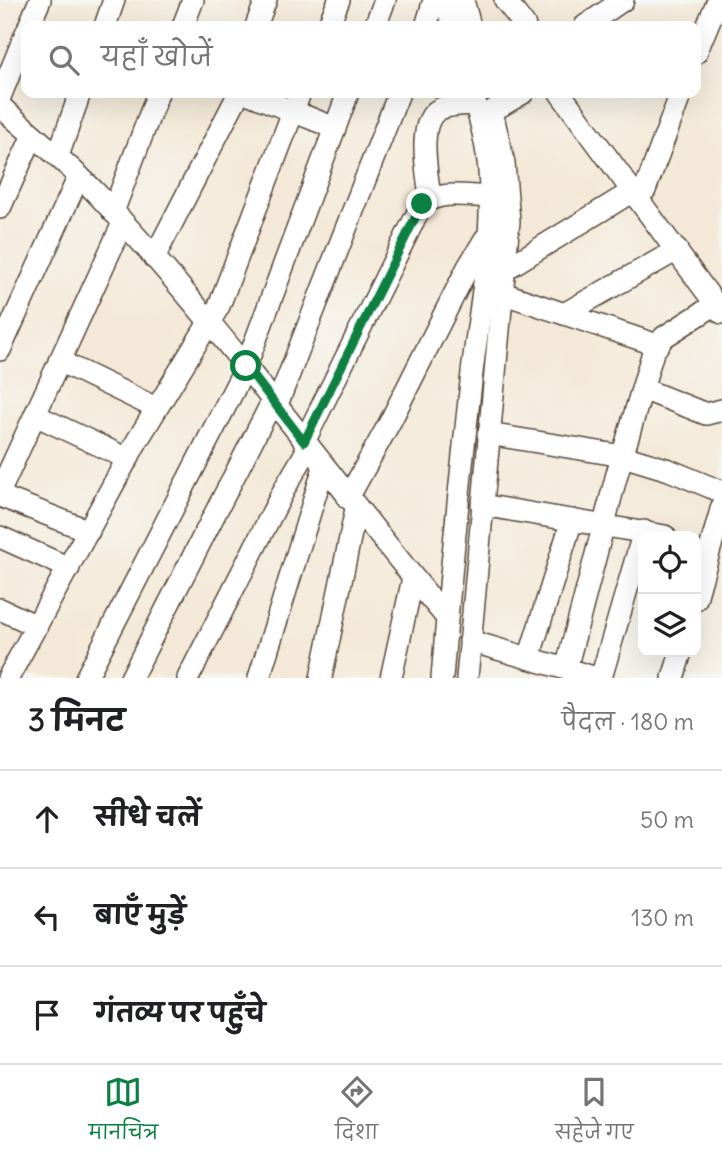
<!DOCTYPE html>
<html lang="hi">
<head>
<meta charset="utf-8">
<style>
  :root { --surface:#fff; --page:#f2f2f2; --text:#202124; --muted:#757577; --line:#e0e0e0; --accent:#0b8043 }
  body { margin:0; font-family:Delius,"Playpen Sans Deva",sans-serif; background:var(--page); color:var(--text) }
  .controls { position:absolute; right:21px; bottom:21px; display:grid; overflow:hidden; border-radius:14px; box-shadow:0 7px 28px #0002 }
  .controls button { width:63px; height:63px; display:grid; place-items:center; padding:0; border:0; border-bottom:2px solid var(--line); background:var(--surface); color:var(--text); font:35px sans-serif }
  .stop { position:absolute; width:21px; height:21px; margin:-16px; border:5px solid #0b8043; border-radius:50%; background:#fff }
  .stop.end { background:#0b8043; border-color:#fff; box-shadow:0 2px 7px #0008 }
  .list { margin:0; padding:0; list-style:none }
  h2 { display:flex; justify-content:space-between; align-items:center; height:91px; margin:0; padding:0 28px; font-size:30px }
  h2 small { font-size:23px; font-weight:400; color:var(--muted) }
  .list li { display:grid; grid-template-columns:46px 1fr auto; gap:21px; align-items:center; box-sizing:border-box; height:98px; padding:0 28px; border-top:2px solid var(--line) }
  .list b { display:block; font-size:26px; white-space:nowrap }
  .list em { font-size:23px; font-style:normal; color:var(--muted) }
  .icon { flex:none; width:38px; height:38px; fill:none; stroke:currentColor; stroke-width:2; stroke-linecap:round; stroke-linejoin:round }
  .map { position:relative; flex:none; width:722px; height:678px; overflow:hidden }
  .search { position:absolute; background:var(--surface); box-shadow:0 7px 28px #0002; left:21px; right:21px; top:21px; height:77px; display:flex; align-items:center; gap:18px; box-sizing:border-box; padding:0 24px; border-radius:14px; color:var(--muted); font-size:26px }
  .sheet { height:385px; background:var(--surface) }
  nav { display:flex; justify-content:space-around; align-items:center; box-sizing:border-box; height:98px; border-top:2px solid var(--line); background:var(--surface); font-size:19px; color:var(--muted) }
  nav a { display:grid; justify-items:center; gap:4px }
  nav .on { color:var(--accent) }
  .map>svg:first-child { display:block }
</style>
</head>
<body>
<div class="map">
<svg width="722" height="678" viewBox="0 0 722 678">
  <rect width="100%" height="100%" fill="#f6f6f2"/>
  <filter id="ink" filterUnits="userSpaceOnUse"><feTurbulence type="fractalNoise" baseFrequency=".0143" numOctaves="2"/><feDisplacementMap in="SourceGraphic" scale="14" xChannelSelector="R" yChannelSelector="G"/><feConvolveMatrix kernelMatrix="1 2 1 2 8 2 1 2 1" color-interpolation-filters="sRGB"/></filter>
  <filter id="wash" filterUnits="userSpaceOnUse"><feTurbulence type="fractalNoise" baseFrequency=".00686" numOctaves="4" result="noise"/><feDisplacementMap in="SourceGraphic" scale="28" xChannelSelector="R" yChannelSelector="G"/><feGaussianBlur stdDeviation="1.57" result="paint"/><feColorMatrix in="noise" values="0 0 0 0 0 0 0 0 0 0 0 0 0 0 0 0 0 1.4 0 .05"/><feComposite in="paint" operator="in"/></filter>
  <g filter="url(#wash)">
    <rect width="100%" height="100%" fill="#f4e9d8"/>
  </g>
  <g filter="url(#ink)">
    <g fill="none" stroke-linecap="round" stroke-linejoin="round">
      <defs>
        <g id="minor">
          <path d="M446,0L453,26"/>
          <path d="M463,0L470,26"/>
          <path d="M505,0L525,26"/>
          <path d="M29,26L40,0"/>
          <path d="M105,26L114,0"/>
          <path d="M183,26L193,0"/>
          <path d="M256,26L266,0"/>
          <path d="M328,26L339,0"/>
          <path d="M375,26L385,0"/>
          <path d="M426,26L434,0"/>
          <path d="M585,26L623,0"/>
          <path d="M696,53L718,0"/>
          <path d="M247,93L335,128"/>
          <path d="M560,93L722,313"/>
          <path d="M0,97L26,33"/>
          <path d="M0,106C33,136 68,163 98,195C224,328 329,478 447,618"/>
          <path d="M492,111L523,93"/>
          <path d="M58,156L80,93"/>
          <path d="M645,190L681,93"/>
          <path d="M430,198C428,176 416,123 438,110C448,104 464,105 476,104"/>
          <path d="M0,208L33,135"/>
          <path d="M113,212L158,93"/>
          <path d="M154,258L239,93"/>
          <path d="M504,270L633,191"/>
          <path d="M502,293L657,345"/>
          <path d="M564,314L677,250"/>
          <path d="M0,350L79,176"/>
          <path d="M59,361L156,408"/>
          <path d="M643,389L706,414L722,410"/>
          <path d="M277,405L399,93"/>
          <path d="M35,415L128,459"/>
          <path d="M488,434L623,456L669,470L722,492"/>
          <path d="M304,442L422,204C442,190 466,196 489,197"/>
          <path d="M0,491L123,223"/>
          <path d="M0,496L89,531"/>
          <path d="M348,498L390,422L468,267L485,239"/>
          <path d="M482,505L665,536"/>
          <path d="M0,537L69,568"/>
          <path d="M696,599L722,506"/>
          <path d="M0,609L37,626"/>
          <path d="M470,641L597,678"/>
          <path d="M529,658L572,520"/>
          <path d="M566,669L617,474L653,352L664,337L716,304"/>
          <path d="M8,678L137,441L219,306L300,93"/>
          <path d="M86,678L246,366L348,93"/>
          <path d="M131,678L273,400"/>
          <path d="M188,678L286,486L309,447"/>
          <path d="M259,678L324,467"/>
          <path d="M321,678L356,509"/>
          <path d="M391,678L413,578"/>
          <path d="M442,678C450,579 460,480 471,382C478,314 495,239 489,171C487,144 480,118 472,93"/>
          <path d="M467,678L509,221L504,163L492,112"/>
          <path d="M601,678L644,531"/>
          <path d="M673,678L681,652"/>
        </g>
      </defs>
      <use href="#minor" stroke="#57473a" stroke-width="24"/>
      <use href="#minor" stroke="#fff" stroke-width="21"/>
    </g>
  </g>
  <g fill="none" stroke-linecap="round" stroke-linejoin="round" filter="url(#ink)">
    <path stroke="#0b8043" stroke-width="9" d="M246,366L304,442L422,204"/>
  </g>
</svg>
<div class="controls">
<button><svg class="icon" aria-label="locate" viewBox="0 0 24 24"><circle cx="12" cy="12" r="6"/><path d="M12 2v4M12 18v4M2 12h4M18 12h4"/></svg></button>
<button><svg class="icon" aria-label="layers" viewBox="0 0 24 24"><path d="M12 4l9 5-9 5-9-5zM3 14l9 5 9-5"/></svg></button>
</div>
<div class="stop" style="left:246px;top:366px"></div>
<div class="stop end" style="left:422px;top:204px"></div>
<div class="search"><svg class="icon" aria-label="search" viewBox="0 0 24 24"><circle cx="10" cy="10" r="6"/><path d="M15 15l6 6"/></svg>यहाँ खोजें</div>
</div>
<section class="sheet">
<h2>3 मिनट<small>पैदल · 180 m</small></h2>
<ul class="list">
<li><svg class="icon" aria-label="ahead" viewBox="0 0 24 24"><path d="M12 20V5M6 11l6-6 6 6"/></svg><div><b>सीधे चलें</b></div><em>50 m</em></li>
<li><svg class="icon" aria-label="left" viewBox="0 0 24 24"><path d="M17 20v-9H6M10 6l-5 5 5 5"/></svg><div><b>बाएँ मुड़ें</b></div><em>130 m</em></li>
<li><svg class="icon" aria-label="arrive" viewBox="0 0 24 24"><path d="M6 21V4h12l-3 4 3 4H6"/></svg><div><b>गंतव्य पर पहुँचे</b></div></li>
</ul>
</section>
<nav>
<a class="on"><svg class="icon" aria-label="map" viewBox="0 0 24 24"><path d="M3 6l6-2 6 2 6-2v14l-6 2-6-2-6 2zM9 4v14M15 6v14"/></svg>मानचित्र</a>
<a><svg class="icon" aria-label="directions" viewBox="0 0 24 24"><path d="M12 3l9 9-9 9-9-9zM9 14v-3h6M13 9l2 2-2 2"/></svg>दिशा</a>
<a><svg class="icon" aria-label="saved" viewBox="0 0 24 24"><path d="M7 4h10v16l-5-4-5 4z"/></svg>सहेजे गए</a>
</nav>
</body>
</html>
